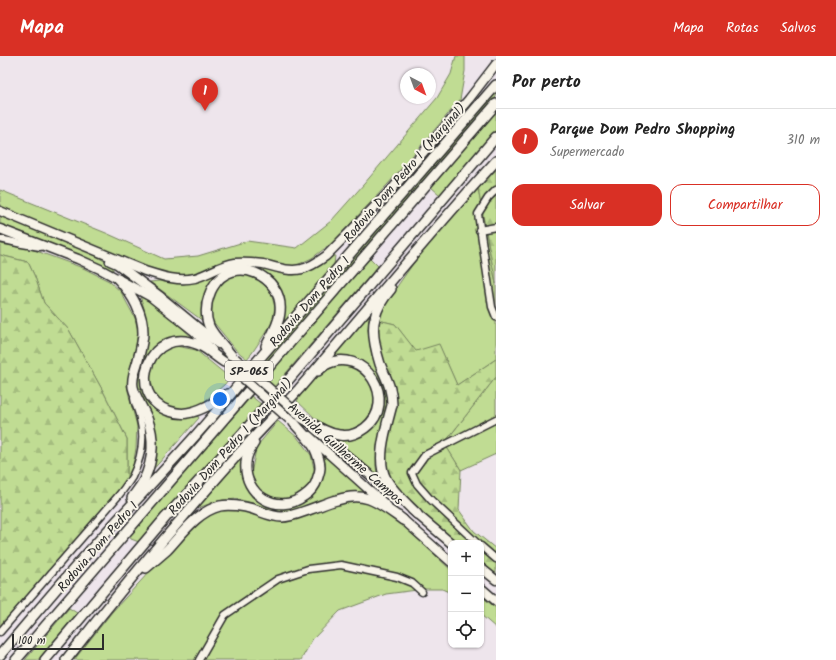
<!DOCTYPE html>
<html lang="pt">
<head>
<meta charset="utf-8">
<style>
  :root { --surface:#fff; --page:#f2f2f2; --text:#222; --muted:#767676; --line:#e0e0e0; --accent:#d93025 }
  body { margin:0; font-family:Kalam,sans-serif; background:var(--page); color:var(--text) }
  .controls { position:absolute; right:12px; bottom:12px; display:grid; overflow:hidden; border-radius:8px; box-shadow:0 1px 3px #0004 }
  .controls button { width:36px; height:36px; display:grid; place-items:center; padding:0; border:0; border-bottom:1px solid var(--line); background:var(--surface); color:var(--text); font:20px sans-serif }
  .compass { position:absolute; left:400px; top:12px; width:36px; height:36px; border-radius:50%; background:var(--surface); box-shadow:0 1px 3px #0004; rotate:139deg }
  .scale { position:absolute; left:12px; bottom:10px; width:92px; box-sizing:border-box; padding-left:4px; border:2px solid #2b2b2b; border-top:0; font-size:11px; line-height:14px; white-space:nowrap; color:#2b2b2b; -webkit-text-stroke:3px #f7f3e8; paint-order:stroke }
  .you { position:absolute; left:220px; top:343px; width:14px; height:14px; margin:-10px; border:3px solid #fff; border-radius:50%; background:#1a73e8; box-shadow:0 0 0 6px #1a73e833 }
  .badge { display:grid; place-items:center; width:26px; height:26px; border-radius:50%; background:var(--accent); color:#fff; font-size:13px; font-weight:700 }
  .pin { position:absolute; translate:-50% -33px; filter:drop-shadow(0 1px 2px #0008) }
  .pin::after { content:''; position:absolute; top:21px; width:14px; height:12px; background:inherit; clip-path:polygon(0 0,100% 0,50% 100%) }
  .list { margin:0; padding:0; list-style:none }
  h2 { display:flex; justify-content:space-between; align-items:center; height:52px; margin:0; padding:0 16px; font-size:17px }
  h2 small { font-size:13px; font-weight:400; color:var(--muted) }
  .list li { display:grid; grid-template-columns:26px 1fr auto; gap:12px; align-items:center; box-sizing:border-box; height:64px; padding:0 16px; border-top:1px solid var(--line) }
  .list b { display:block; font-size:15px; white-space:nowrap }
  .list p { margin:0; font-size:13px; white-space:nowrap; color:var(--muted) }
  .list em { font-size:13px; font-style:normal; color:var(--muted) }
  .actions { display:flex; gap:8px; padding:12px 16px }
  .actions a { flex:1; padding:9px 0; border:1px solid var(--accent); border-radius:12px; text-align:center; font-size:14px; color:var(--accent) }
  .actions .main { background:var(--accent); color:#fff }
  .icon { flex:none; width:22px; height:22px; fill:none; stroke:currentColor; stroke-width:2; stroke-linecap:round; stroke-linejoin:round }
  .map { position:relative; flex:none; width:496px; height:604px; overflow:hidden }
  header { display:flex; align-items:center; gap:24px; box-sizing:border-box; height:56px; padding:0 20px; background:var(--accent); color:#fff }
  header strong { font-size:19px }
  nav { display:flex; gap:22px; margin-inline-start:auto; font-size:14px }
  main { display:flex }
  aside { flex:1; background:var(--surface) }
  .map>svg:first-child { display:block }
</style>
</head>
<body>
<header>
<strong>Mapa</strong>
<nav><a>Mapa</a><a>Rotas</a><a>Salvos</a></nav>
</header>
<main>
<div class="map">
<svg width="496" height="604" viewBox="0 0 496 604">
  <defs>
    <pattern id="forest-firs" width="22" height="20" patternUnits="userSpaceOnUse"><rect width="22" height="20" fill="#c0dc93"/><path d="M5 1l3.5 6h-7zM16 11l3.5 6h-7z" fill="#a5bd7f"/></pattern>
  </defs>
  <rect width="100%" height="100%" fill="#eee5ec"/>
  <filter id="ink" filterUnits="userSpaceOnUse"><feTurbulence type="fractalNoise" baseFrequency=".025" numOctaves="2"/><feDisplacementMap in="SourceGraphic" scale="8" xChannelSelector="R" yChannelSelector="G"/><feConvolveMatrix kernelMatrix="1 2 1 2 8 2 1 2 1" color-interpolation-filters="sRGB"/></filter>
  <g filter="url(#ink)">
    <g fill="#c0dc93" stroke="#76845f">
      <path d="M456,0H465V15L460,44L388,128L332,187L312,202L295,210L277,209L213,212L181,220L141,212L0,151V134L106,177L164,203L198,200L247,185L297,192L331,165L364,128L437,42L451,18Z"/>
      <path d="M496,36V41L258,316L255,314Z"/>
      <path d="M496,56V74L440,139L431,131Z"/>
      <path d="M478,133L496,228V303L457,329L439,289L416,296L395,268L374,263L425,191Z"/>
      <path d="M0,159L89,196L113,210V214H110L0,170Z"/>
      <path d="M0,188L31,193L83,212L109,225L121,236L135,262L138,275L136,292L132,305L127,330L130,344L137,370L136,392L133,410L127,422V383L103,335L69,274L44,247L35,221L28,206L0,199Z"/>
      <path d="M335,199L334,210L284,266L285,251L282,238L272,223L260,214L249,211H238L220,217L208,231L201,247L203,265L150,226L159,225L183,228L197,225L236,209L261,211L281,218L294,219L306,216L318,210Z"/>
      <path d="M370,202L378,210L274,331L265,323Z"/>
      <path d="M238,216L257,223L270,234L275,251L272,267L252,297L247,303L236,294L211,263L210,244L222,226Z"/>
      <path d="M140,240C160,250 177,268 194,283C176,278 158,281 148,299C144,307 143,317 142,326L169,360L184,362L197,359L199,362L150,417L155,394L136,331L146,270L144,252Z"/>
      <path d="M369,257L368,274L372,299L386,333L388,349L377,390L376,410L377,418L372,416L332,384H343L375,366L379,327L372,314L361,304L346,301H332Z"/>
      <path d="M176,290L196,294L230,322L224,329L198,351L181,354L165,349L153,338L150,322L153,307L164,295Z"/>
      <path d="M339,308L359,313L372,327L375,343L371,357L362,368L347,375L330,372L315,362L297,345L304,334L316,320Z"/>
      <path d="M496,321V398L461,414L446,390V385Z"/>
      <path d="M251,340L261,348L139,486L131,483L129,479Z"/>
      <path d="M278,365L297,381L311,399L315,417L306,434L291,443L274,442L259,433L251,418L255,398L257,390Z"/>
      <path d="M323,398L364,435L362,436L344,437L326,443L307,451L286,456L267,454L253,447L236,443L217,445L198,452L242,401L241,412L246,425L252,436L289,451L303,446L313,438L324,410Z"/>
      <path d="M342,442L379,447L451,514V537L442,533H425L386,538L340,555L312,584L301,604H74L112,556L203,458L227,450L277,460Z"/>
      <path d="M481,540L496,552V572L481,559Z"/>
      <path d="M69,552L77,557L38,604H25Z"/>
    </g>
    <g fill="url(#forest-firs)" stroke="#76845f">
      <path d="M496,114V228L478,133Z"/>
      <path d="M0,199L28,206L35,221L44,247L69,274L103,335L127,383V422L117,436L0,571Z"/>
      <path d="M374,263L395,268L416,295L439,288L457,329L496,303V321L446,385V390L461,414L459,454L474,475L496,493V518L481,508V487H452L385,422L381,397L394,329L379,303Z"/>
    </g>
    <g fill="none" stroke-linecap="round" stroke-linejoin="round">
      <defs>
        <g id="minor">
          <path d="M496,134L488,142L478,158L492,251L496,261"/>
          <path d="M479,174L496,171"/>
          <path d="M0,183L22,188L40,191"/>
          <path d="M477,487L431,444L417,428L412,417L425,399L496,363"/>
          <path d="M481,490L496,503"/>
          <path d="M0,576L119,439C124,433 128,427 132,421C141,403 145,382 140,363C139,356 135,349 134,342"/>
          <path d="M199,604L225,559L278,523L308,513L341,509L397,521L412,527L422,536"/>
        </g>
        <g id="major">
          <path d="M0,155L145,215C161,220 178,226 195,222C209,218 221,209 235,207C244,206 254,207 263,208C276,211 288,216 302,213C310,211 319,205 326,200L392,133L469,43L496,8"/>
          <path d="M0,173L78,203L100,213L151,241L194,275L212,294"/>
          <path d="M110,205L117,208L161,241L218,288"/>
          <path d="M314,372L395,440"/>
          <path d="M309,380L387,450"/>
          <path d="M412,454L451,487"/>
          <path d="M399,460L451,506"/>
          <path d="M481,512L496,524"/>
          <path d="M481,532L496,545"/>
        </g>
        <g id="highway">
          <path d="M118,223C132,238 143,255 143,277C143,285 140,296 138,304C136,313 131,321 133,331C135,341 143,352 147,362C155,382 153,404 144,424C141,430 136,436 132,442"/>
          <path d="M391,233C384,241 377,251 375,262C371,275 376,295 380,308C386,323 392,331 392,349C387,369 375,403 386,423C393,436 406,447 417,458"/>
          <path d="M231,299C225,291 212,278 209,270C205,261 206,248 209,240C210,237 211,234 213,231C232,197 284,219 280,256C279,268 272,279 266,290"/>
          <path d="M224,306C216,301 208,293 199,289C149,267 124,339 169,355C175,357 182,358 187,357C202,355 216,345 228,338"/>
          <path d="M301,361C313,368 325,377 339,379C349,381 357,378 365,372C400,346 364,288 325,309C323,311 320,313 318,315"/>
          <path d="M254,387C250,393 246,399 246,407C243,439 278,460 304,440C310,436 315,431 317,424C318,420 320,416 320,412C320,405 317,397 314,391C309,383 301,375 294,367"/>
          <path d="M146,512C153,506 160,500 167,494C181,479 198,455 220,450C228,448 244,450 253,453C262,456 272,461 282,461C291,461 302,456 311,453C320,450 328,446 337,444C366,434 380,448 403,464"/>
          <path d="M0,599C37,556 73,512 112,470C160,418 210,367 253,310L496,29"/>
          <path d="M16,604L496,48"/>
          <path d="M45,604L166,461L243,377L496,81"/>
          <path d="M66,604C119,536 174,470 231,406C254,381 277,357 299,333C365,257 428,179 496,105"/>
        </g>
      </defs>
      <use href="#minor" stroke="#2b2b2b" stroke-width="9"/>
      <use href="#major" stroke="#2b2b2b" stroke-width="11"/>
      <use href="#highway" stroke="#2b2b2b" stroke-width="12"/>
      <use href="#minor" stroke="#f7f3e8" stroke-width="6"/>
      <use href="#major" stroke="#f7f3e8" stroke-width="8"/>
      <use href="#highway" stroke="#f7f3e8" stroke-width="9"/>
      <defs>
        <g id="major-bridge">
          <path d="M235,302L297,357"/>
          <path d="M228,309L290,364"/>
        </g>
      </defs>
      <use href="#major-bridge" stroke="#2b2b2b" stroke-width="11" stroke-linecap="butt"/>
      <use href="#major-bridge" stroke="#f7f3e8" stroke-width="8"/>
    </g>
  </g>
  <g text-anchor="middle" stroke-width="4" stroke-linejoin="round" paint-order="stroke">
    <rect fill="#f7f3e8" stroke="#686764" stroke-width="1" x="225" y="305" width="48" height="20" rx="3"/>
    <g font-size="12" font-weight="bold" fill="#2b2b2b">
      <text x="249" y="319">SP-065</text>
    </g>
    <g font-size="13" fill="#2b2b2b" stroke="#f7f3e8">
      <text transform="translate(404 116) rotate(-49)" y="5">Rodovia Dom Pedro I (Marginal)</text>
      <text transform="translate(309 245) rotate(-49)" y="5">Rodovia Dom Pedro I</text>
      <text transform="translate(230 390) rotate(-48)" y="5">Rodovia Dom Pedro I (Marginal)</text>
      <text transform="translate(346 397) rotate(41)" y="5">Avenida Guilherme Campos</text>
      <text transform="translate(97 490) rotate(-49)" y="5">Rodovia Dom Pedro I</text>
    </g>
  </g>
</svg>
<div class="controls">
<button>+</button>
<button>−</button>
<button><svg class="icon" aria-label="locate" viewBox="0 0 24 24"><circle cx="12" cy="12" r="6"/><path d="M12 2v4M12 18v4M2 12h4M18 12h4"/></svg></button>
</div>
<svg class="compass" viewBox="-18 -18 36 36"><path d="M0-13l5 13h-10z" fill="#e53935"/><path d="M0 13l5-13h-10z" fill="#767676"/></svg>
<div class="scale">100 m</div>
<div class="you"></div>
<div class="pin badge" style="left:205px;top:55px">1</div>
</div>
<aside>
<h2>Por perto<small></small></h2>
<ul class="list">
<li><span class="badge">1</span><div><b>Parque Dom Pedro Shopping</b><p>Supermercado</p></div><em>310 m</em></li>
</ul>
<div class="actions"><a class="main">Salvar</a><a>Compartilhar</a></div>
</aside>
</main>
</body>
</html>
